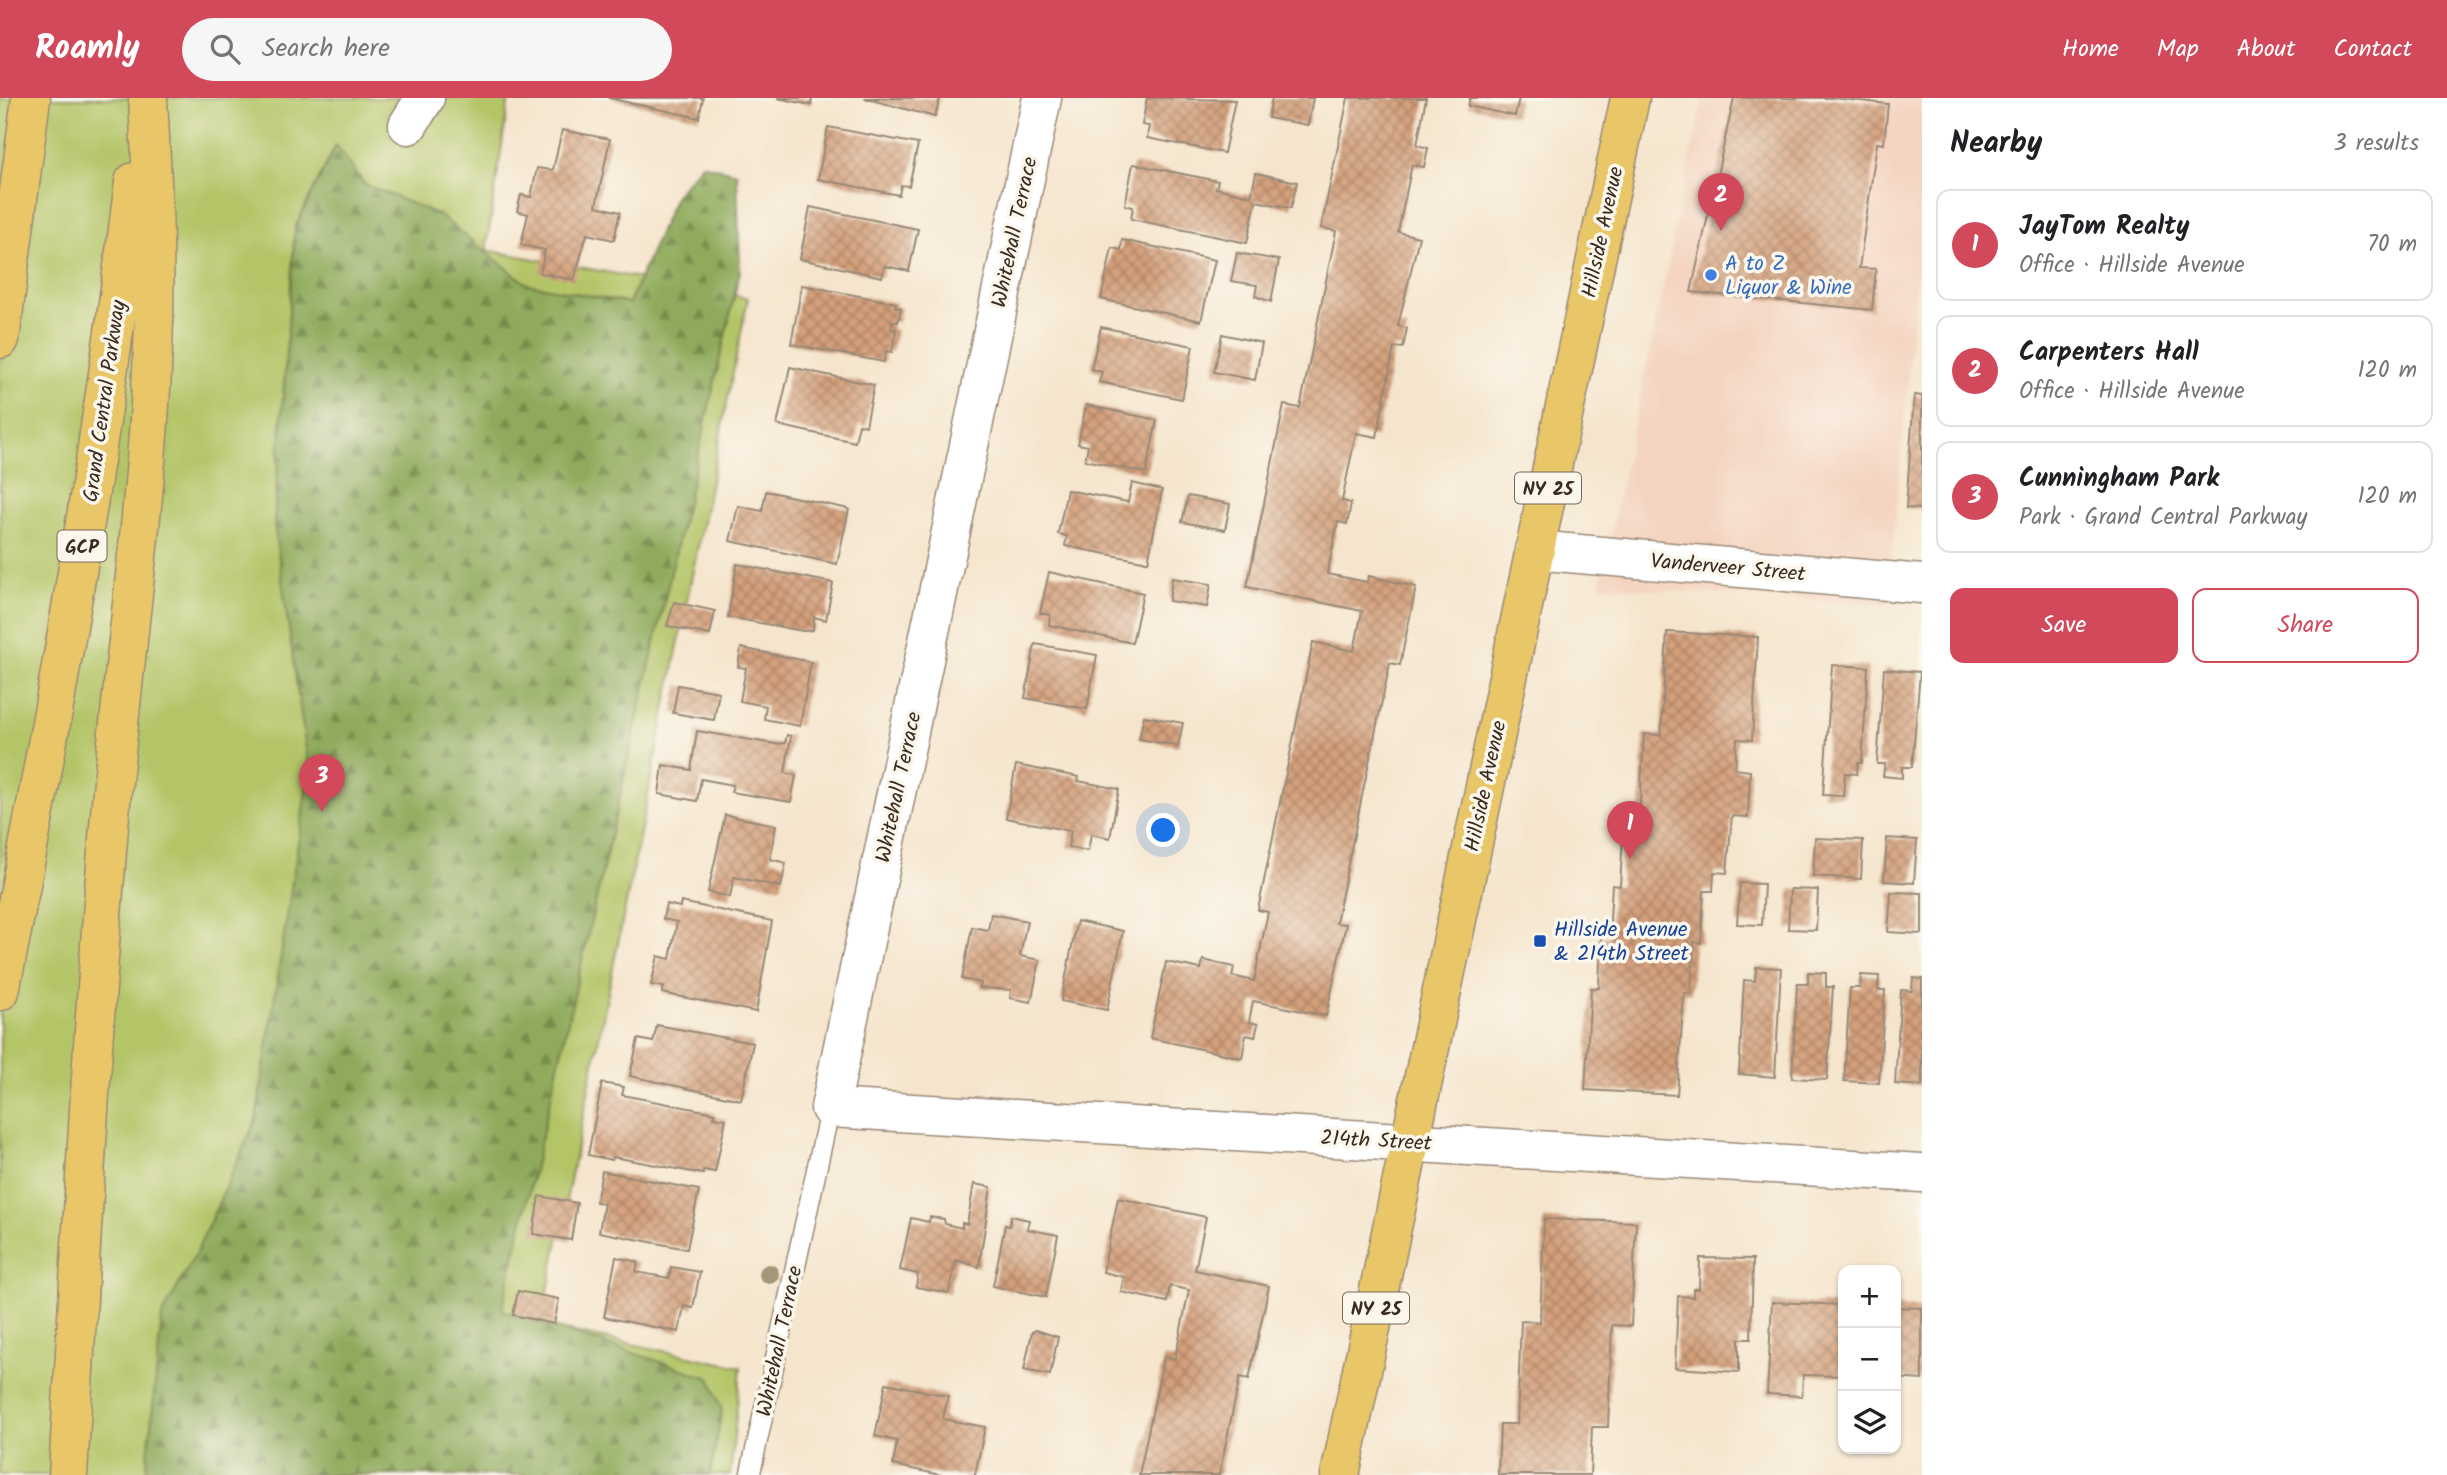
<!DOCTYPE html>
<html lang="en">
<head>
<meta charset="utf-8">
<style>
  :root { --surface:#fff; --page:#f6f6f6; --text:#202124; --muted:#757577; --line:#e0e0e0; --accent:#d1495b }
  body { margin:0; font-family:Kalam,sans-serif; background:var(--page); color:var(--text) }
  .controls { position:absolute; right:21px; bottom:21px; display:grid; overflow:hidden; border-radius:14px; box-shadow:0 2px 5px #0004 }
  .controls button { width:63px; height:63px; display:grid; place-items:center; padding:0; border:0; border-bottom:2px solid var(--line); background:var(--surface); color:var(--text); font:35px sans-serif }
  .you { position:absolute; left:1164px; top:733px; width:24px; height:24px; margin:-18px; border:5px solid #fff; border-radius:50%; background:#1a73e8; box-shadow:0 0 0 10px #1a73e833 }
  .badge { display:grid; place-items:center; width:46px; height:46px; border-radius:50%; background:var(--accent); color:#fff; font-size:23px; font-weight:700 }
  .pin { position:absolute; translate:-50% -58px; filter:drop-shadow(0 2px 4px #0008) }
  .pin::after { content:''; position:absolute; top:37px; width:24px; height:21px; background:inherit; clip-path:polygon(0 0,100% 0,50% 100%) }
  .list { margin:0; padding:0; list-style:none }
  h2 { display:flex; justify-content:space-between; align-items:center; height:91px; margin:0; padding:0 28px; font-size:30px }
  h2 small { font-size:23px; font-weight:400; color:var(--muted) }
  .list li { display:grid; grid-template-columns:46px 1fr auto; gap:21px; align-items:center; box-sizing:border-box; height:112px; margin:0 14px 14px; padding:0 14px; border:2px solid var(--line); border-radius:14px }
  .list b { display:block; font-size:26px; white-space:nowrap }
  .list p { margin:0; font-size:23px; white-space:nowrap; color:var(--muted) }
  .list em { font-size:23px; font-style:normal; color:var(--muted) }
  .actions { display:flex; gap:14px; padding:21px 28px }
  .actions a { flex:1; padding:16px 0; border:2px solid var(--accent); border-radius:14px; text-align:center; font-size:24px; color:var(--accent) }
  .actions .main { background:var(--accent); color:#fff }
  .icon { flex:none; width:38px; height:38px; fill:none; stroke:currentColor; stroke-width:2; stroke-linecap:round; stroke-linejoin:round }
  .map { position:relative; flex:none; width:1922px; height:1377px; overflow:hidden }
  header { display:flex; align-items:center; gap:42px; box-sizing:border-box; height:98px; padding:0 35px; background:var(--accent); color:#fff }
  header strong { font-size:33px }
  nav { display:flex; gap:38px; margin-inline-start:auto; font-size:24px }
  .search { width:490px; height:63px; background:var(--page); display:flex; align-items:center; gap:18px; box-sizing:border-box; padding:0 24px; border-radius:38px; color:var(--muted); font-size:26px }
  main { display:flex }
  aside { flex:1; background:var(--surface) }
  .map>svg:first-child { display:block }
</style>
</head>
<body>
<header>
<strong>Roamly</strong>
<div class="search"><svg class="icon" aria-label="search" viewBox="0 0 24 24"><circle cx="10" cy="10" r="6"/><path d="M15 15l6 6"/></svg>Search here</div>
<nav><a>Home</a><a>Map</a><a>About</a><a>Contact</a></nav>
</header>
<main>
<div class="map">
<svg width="1922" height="1377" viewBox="0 0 1922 1377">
  <defs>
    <pattern id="forest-firs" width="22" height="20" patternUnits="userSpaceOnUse" patternTransform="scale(1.75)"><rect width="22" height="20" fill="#8faa5c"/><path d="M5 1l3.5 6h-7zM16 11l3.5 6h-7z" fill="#768b4b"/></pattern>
    <pattern id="building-cross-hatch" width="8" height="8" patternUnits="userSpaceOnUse" patternTransform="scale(1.75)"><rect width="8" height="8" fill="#d4a07c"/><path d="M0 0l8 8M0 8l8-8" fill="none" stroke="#ad8365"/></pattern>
  </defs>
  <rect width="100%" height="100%" fill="#fbf7ec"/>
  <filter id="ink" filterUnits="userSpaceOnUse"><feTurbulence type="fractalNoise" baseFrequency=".0143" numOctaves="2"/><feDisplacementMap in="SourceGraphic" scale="14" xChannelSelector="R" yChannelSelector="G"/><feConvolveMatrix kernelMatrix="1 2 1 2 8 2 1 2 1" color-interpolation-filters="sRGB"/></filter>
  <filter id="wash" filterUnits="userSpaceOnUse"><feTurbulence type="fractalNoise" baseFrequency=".00686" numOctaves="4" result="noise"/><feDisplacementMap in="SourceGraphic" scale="28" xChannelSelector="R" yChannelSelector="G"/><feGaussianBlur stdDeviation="1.57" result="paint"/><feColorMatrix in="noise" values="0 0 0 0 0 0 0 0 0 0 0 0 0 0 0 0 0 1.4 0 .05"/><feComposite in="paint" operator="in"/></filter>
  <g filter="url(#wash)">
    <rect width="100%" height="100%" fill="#f5e5cd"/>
    <path fill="#f4d3c0" d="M1703,0H1922V119L1888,507L1600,488Z"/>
    <path fill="#b4c568" stroke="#787843" stroke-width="2" d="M0,0H509L486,152L748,200L541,1227L741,1269L730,1377H0Z"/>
    <path fill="url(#forest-firs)" stroke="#656a3d" stroke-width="2" d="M336,47L364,86L439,117L527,186L629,205L676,96L702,66L737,75L740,173L502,1212L710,1280L722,1312L710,1377H146L162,1218L196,1155L256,1022L309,673L274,426L295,129Z"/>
    <g id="blocks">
      <g fill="url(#building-cross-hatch)">
        <path d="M608,0H703L699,20Z"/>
        <path d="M777,0H812L811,7Z"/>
        <path d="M864,0H940L935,19Z"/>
        <path d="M1147,0L1235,2L1224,55L1147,40L1149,28L1142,27Z"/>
        <path d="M1272,0H1313L1308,27L1268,20Z"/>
        <path d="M1348,0H1426L1417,47L1428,50L1424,69L1412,67L1398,134L1419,139L1398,228L1407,230L1403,250L1394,249L1377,339L1356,335L1342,403L1351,405L1349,417L1347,426L1338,424L1327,476L1367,484L1369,478L1416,489L1400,567L1390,565L1364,688L1336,825L1346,826L1326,918L1253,903L1249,924L1258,926L1255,939L1246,937L1242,960L1150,940L1166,864L1201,871L1203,862L1234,869L1232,878L1254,883L1268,814L1258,812L1313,544L1354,553L1362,513L1247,489L1284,307L1300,310L1326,183L1336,133L1321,130Z"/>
        <path d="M1470,0H1519L1515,18L1468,8Z"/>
        <path d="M1734,0H1832L1888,6L1884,46L1877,45L1859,170L1876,171L1872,212L1691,194Z"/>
        <path d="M828,29L918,46L909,88L901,87L899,97L818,81Z"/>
        <path d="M562,32L610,41L596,108L620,114L614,142L587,136L574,182L540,175L545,152L521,147L528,116L517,113L521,97L531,99L537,70L553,72Z"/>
        <path d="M1133,66L1218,83L1216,90L1251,98L1256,75L1297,84L1291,110L1256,103L1247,145L1131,121L1133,109L1125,107Z"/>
        <path d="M810,109L918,131L909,173L885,168L882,179L800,161Z"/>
        <path d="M1122,142L1215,162L1201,223L1101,201L1112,150L1121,152Z"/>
        <path d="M1237,155L1279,162L1271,204L1255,198L1257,187L1231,183Z"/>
        <path d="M802,187L896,205L895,209L901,210L898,224L892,223L891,231L896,232L892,254L886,253L884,264L791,246Z"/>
        <path d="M1101,229L1193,248L1182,301L1099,284L1102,274L1091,271Z"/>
        <path d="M1222,236L1262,245L1255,282L1214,274Z"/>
        <path d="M790,269L874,287L866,328L859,326L855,344L777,327Z"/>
        <path d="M1914,297L1922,298V411L1906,410Z"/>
        <path d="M1086,307L1157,322L1146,375L1085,362L1088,348L1078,346Z"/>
        <path d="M1132,385L1162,392L1148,464L1065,448L1067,438L1058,436L1067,392L1128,404Z"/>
        <path d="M766,393L849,411L837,466L730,443L738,408L762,413Z"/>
        <path d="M1188,398L1230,406L1225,432L1182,424Z"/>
        <path d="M737,466L833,485L826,522L814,519L813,532L803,533L728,519Z"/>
        <path d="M1049,474L1143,495L1132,545L1049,527L1050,517L1040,515Z"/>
        <path d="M1172,480L1211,486L1207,509L1169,503Z"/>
        <path d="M674,504L715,513L710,537L667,528Z"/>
        <path d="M1667,534L1758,539L1752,642L1737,641L1735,671L1750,673L1748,719L1732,718L1727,775L1714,774L1713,793H1704L1701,845L1694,844L1691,895H1684L1677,997L1585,992L1591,890H1599L1601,839H1609L1612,787L1620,788L1623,738L1638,739L1644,636L1661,637Z"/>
        <path d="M1035,546L1097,557L1087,611L1025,600Z"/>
        <path d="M741,550L811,564L800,628L764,621L766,608L740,603L746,570L738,569Z"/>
        <path d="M1832,567L1868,569L1862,665H1858L1857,676L1845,675L1843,698L1823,697Z"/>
        <path d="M1884,571L1920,574L1912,669H1902V680L1883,678L1885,666H1877Z"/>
        <path d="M678,587L719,594L714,622L673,615Z"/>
        <path d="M1144,618L1183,625L1178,648L1139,641Z"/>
        <path d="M697,633L775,646L785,645L787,637L791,638L785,675L796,677L791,704L731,694L733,687L701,681L697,703L659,696L663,667L691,672Z"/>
        <path d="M1016,667L1079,679L1078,683L1119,691L1110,740L1091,736L1088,753L1068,749L1071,733L1006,720Z"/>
        <path d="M725,717L776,727L770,761L786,765L781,789L734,779L730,799L708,794Z"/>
        <path d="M1815,740L1863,742L1861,781L1813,778Z"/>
        <path d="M1887,740L1917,742L1914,785L1884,783Z"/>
        <path d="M1740,785L1764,786L1762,827L1737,826Z"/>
        <path d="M1790,791L1818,792L1816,832L1788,831Z"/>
        <path d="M1891,794L1922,795V836L1888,834Z"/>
        <path d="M681,804L772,823L756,914L662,895L664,889L651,887L658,858L670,861L677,824L663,821L666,806L680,809Z"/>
        <path d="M991,816L1027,823L1020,858L1040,862L1031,904L1010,900L1011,892L980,890L981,885L962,881L972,829L988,832Z"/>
        <path d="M1077,823L1123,833L1107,912L1061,903Z"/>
        <path d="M1756,869L1781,870L1775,979L1739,976L1744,882L1755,883Z"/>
        <path d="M1808,874L1826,875V889H1833L1827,982L1792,980L1797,886H1808Z"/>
        <path d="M1861,877L1879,878L1878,892H1885L1879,985L1844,983L1850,890H1860Z"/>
        <path d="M1913,880L1922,881V988L1895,986L1901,892L1912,893Z"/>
        <path d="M657,927L753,945L741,1002L630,978L638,941L653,944Z"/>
        <path d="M602,985L624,989L622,997L715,1015L714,1019L726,1021L715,1074L703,1072V1076L613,1059L612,1062L588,1057Z"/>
        <path d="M602,1073L699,1092L687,1151L599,1134L604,1105L596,1104Z"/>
        <path d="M974,1086L991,1089L979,1169L956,1162L949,1195L916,1189L918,1176L900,1172L911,1120L929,1124L930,1119L944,1121L945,1126L962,1130V1125L967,1126Z"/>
        <path d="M539,1098L577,1105L571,1142L533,1136Z"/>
        <path d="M1118,1100L1206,1119L1195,1172L1269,1188L1249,1281L1240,1279L1219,1377H1139L1164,1259L1175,1261L1189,1192L1170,1188L1167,1204L1121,1194L1124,1179L1103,1174Z"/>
        <path d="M1011,1118L1029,1122L1027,1131L1058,1137L1046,1199L993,1188L1005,1127L1010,1128Z"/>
        <path d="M1544,1121L1636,1124L1631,1228L1612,1227L1608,1329H1592L1590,1377H1498L1500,1326H1517L1521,1223L1540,1224Z"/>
        <path d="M616,1159L638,1164L636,1174L669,1180L671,1169L700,1174L693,1210L684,1208L679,1234L604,1219Z"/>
        <path d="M1700,1160L1753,1161L1751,1241H1739V1274L1675,1270L1678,1198L1693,1199V1191H1699Z"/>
        <path d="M518,1193L559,1201L554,1226L513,1217Z"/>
        <path d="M1772,1204L1843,1207V1278L1803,1277L1802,1298L1767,1296Z"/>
        <path d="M1896,1209L1922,1210V1282L1896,1280Z"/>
        <path d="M1036,1232L1058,1239L1050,1277L1024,1272L1032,1234Z"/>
        <path d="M886,1285L948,1298L943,1321L985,1329L975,1377H941L893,1367L897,1343L875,1338Z"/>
      </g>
    </g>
  </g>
  <g filter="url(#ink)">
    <use href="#blocks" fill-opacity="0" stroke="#988876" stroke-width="2"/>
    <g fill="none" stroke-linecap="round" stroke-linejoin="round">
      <defs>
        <path id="lane" d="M750,1377L830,1010"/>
        <g id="street">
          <path d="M1042,0L830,1010L1922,1075"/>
          <path d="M408,27L425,0"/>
          <path d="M1534,452L1922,486"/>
        </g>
        <path id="primary" d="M1340,1377L1630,0"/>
        <g id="highway">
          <path d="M0,241L31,0"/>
          <path d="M0,893C54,625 100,356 134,84"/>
          <path d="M68,1377C81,1153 92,929 111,705C125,554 147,402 153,250C157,166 152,83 148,0"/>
        </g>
      </defs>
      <use href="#lane" stroke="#988876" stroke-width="22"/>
      <use href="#street" stroke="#988876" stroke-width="41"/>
      <use href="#primary" stroke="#988876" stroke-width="41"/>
      <use href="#highway" stroke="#988876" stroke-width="41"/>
      <use href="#lane" stroke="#fff" stroke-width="19"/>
      <use href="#street" stroke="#fff" stroke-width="38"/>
      <use href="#primary" stroke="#e9c769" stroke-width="38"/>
      <use href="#highway" stroke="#e9c769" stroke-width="38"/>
    </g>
    <circle fill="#a29779" cx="769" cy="1176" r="10"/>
  </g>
  <circle fill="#3f7fe0" stroke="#fbf7ec" stroke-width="2.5" cx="1711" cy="177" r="7"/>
  <rect fill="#1a4fb4" stroke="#fbf7ec" stroke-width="2.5" x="1533" y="836" width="14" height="14" rx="3.5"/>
  <g text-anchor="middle" stroke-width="7" stroke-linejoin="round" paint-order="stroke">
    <g fill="#fbf7ec" stroke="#75685c" stroke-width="2">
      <rect x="1515" y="374.5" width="66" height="31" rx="5"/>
      <rect x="57.5" y="432.5" width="49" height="31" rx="5"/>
      <rect x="1343" y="1194.5" width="66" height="31" rx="5"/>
    </g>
    <g font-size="19" font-weight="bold" fill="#3b2a1e">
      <text x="1548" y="397">NY 25</text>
      <text x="82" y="455">GCP</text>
      <text x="1376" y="1217">NY 25</text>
    </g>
    <g font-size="21" fill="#3b2a1e" stroke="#fbf7ec">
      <text transform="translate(1014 134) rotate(-78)" y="7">Whitehall Terrace</text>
      <text transform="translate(1602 134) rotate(-78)" y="7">Hillside Avenue</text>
      <text transform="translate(104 303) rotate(-82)" y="7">Grand Central Parkway</text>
      <text transform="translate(1728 469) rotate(5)" y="7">Vanderveer Street</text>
      <text transform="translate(1485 688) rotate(-78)" y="7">Hillside Avenue</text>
      <text transform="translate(898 689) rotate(-78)" y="7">Whitehall Terrace</text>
      <text transform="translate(1376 1042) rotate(3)" y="7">214th Street</text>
      <text transform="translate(779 1243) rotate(-78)" y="7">Whitehall Terrace</text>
    </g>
    <g font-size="21" fill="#366cbe" stroke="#fbf7ec" text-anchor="start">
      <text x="1725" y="172">A to Z<tspan x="1725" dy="24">Liquor &amp; Wine</tspan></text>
    </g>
    <g font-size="21" fill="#164399" stroke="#fbf7ec" text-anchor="start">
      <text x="1554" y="838">Hillside Avenue<tspan x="1554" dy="24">&amp; 214th Street</tspan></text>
    </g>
  </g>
</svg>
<div class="controls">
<button>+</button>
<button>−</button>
<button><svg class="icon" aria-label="layers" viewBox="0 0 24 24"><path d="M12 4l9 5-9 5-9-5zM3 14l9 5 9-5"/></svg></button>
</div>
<div class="you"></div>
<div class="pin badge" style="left:1630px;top:761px">1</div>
<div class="pin badge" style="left:1721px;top:133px">2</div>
<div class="pin badge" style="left:322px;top:714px">3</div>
</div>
<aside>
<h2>Nearby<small>3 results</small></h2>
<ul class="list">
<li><span class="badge">1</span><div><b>JayTom Realty</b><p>Office · Hillside Avenue</p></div><em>70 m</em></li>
<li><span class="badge">2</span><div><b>Carpenters Hall</b><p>Office · Hillside Avenue</p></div><em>120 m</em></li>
<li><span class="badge">3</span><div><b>Cunningham Park</b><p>Park · Grand Central Parkway</p></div><em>120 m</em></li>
</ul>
<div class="actions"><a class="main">Save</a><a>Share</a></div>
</aside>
</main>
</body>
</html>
